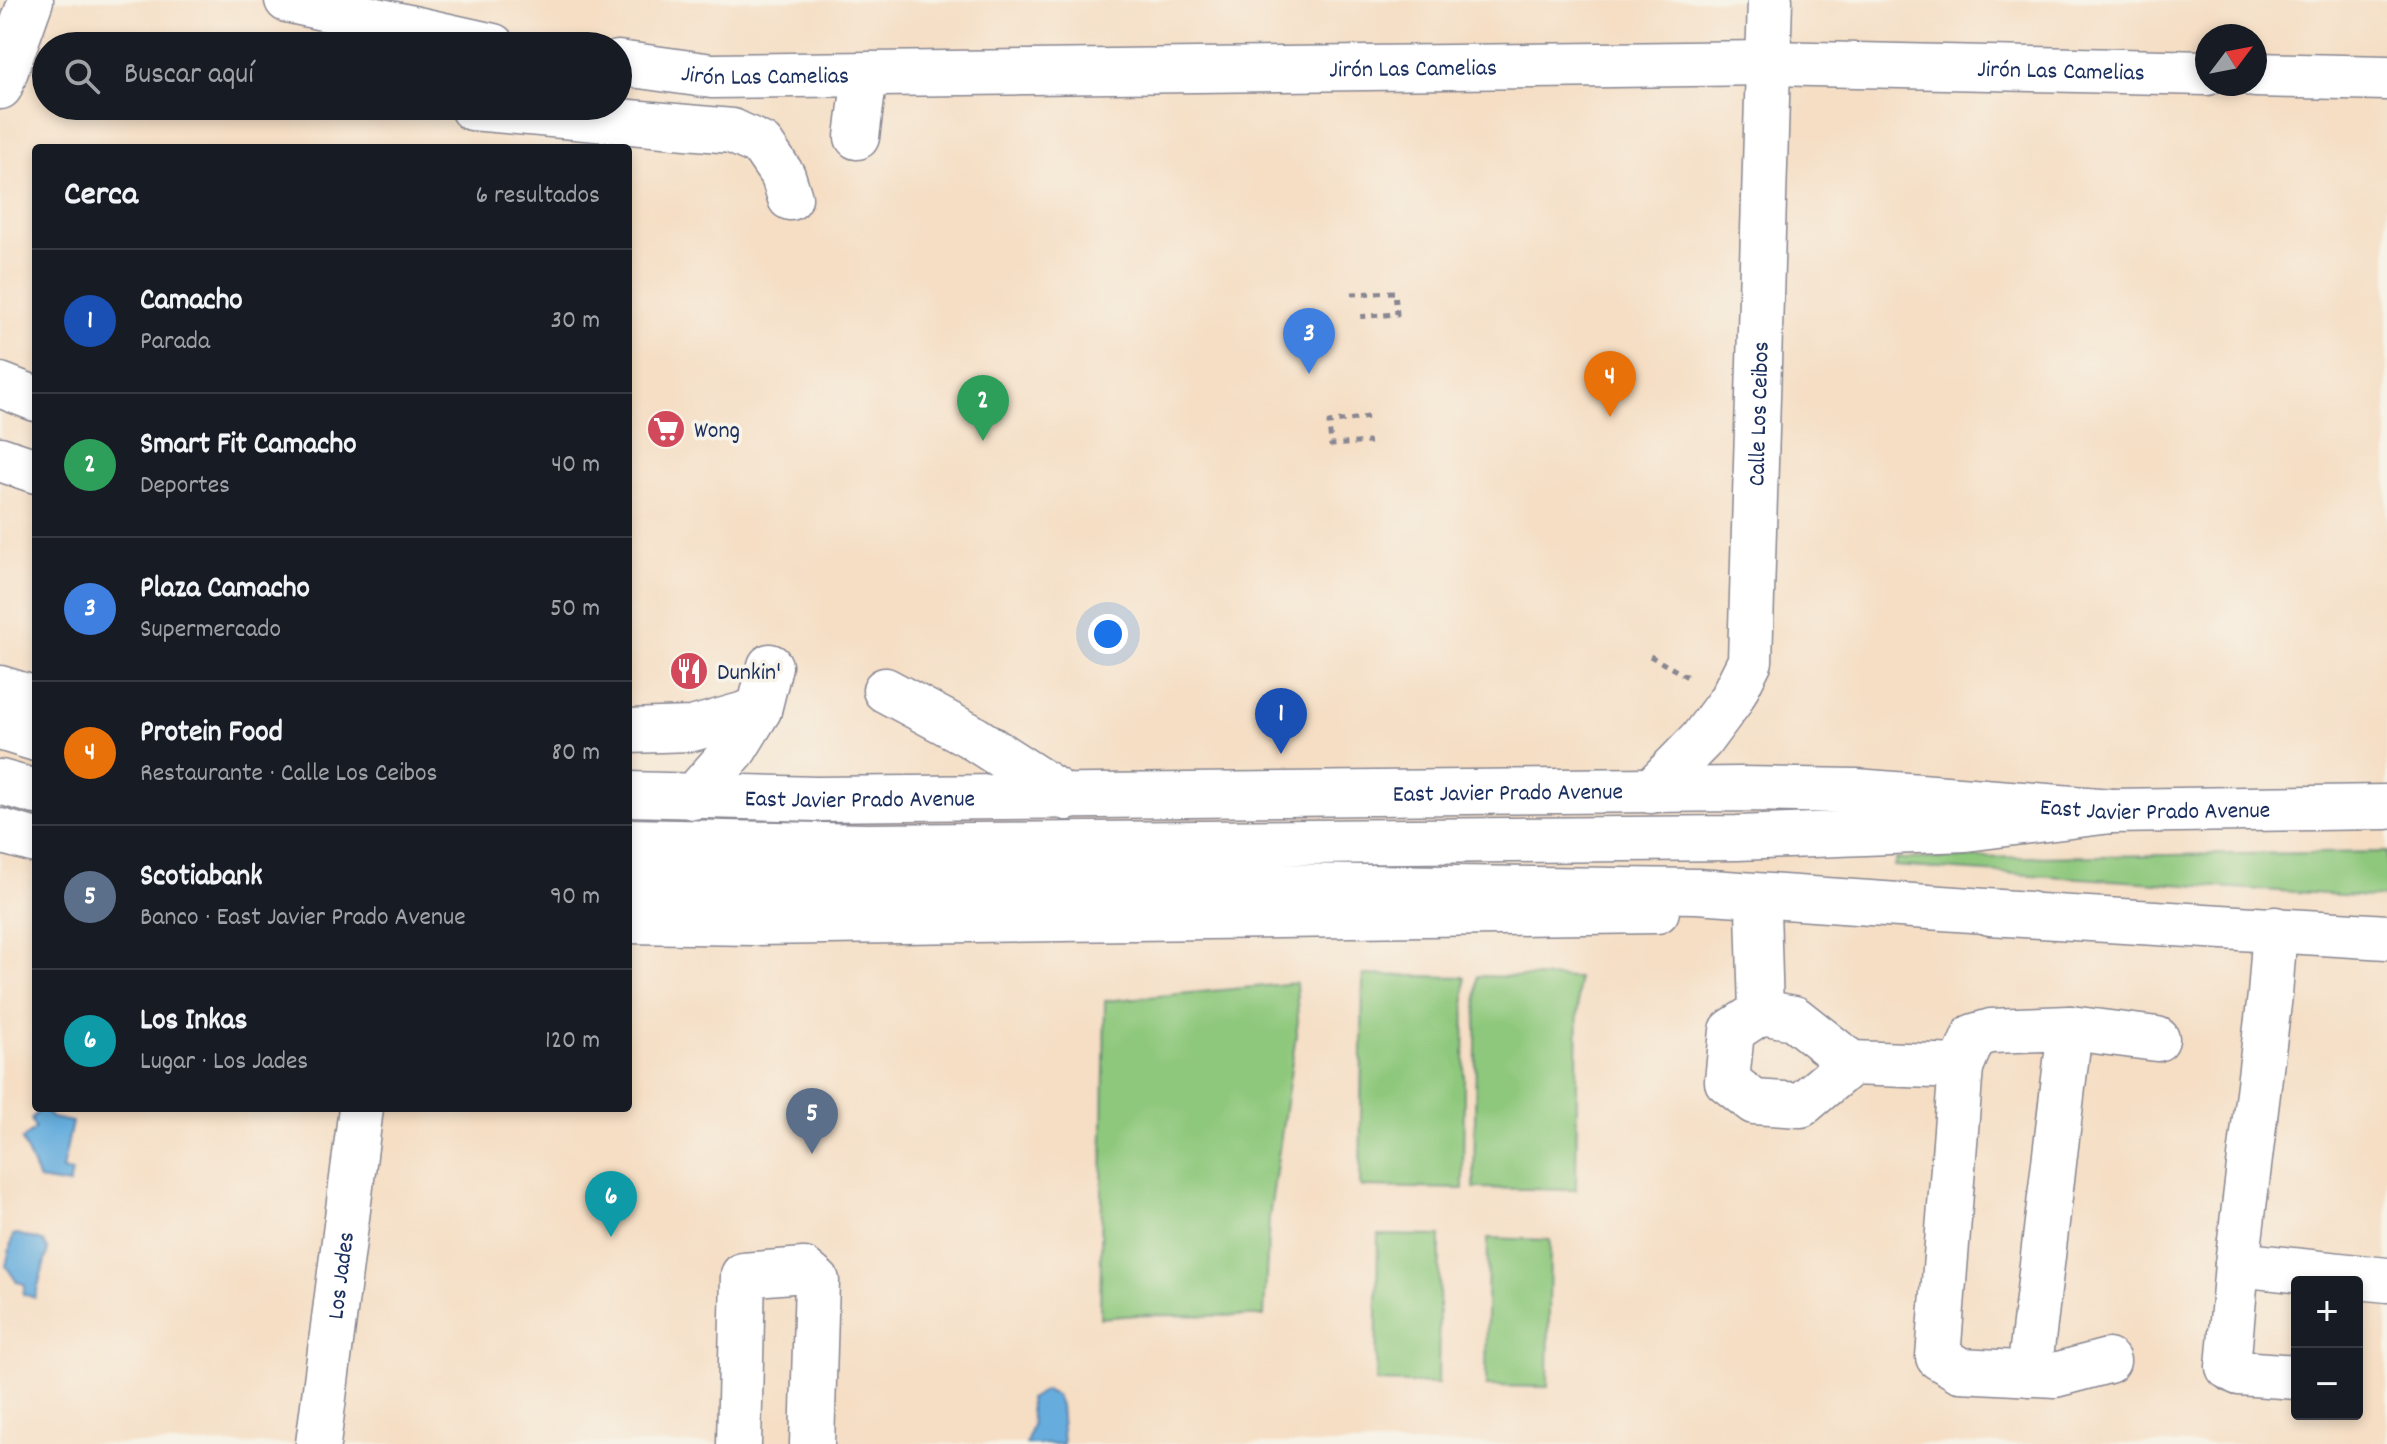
<!DOCTYPE html>
<html lang="es">
<head>
<meta charset="utf-8">
<style>
  :root { --surface:#171b24; --page:#242831; --text:#f1f3f6; --muted:#9ea1a6; --line:#363941; --accent:#d93025 }
  body { margin:0; font-family:Dekko,sans-serif; background:var(--page); color:var(--text) }
  .controls { position:absolute; right:24px; bottom:24px; display:grid; overflow:hidden; border-radius:8px; box-shadow:0 4px 12px #0003 }
  .controls button { width:72px; height:72px; display:grid; place-items:center; padding:0; border:0; border-bottom:2px solid var(--line); background:var(--surface); color:var(--text); font:40px sans-serif }
  .compass { position:absolute; left:2195px; top:24px; width:72px; height:72px; border-radius:50%; background:var(--surface); box-shadow:0 4px 12px #0003; rotate:58deg }
  .you { position:absolute; left:1108px; top:634px; width:28px; height:28px; margin:-20px; border:6px solid #fff; border-radius:50%; background:#1a73e8; box-shadow:0 0 0 12px #1a73e833 }
  .badge { display:grid; place-items:center; width:52px; height:52px; border-radius:50%; background:var(--accent); color:#fff; font-size:26px; font-weight:700 }
  .pin { position:absolute; translate:-50% -66px; filter:drop-shadow(0 2px 4px #0008) }
  .pin::after { content:''; position:absolute; top:42px; width:28px; height:24px; background:inherit; clip-path:polygon(0 0,100% 0,50% 100%) }
  .list { margin:0; padding:0; list-style:none }
  h2 { display:flex; justify-content:space-between; align-items:center; height:104px; margin:0; padding:0 32px; font-size:34px }
  h2 small { font-size:26px; font-weight:400; color:var(--muted) }
  .list li { display:grid; grid-template-columns:52px 1fr auto; gap:24px; align-items:center; box-sizing:border-box; height:144px; padding:0 32px; border-top:2px solid var(--line) }
  .list b { display:block; font-size:30px; white-space:nowrap }
  .list p { margin:0; font-size:26px; white-space:nowrap; color:var(--muted) }
  .list em { font-size:26px; font-style:normal; color:var(--muted) }
  .icon { flex:none; width:44px; height:44px; fill:none; stroke:currentColor; stroke-width:2; stroke-linecap:round; stroke-linejoin:round }
  .map { position:relative; flex:none; width:2387px; height:1444px; overflow:hidden }
  .search { position:absolute; background:var(--surface); box-shadow:0 4px 12px #0003; left:32px; top:32px; width:600px; height:88px; display:flex; align-items:center; gap:20px; box-sizing:border-box; padding:0 28px; border-radius:44px; color:var(--muted); font-size:30px }
  .panel { position:absolute; background:var(--surface); box-shadow:0 4px 12px #0003; left:32px; top:144px; width:600px; height:968px; border-radius:8px }
  .map>svg:first-child { display:block }
</style>
</head>
<body>
<div class="map">
<svg width="2387" height="1444" viewBox="0 0 2387 1444">
  <rect width="100%" height="100%" fill="#f7f3e8"/>
  <filter id="ink" filterUnits="userSpaceOnUse"><feTurbulence type="fractalNoise" baseFrequency=".0125" numOctaves="2"/><feDisplacementMap in="SourceGraphic" scale="16" xChannelSelector="R" yChannelSelector="G"/><feConvolveMatrix kernelMatrix="1 2 1 2 8 2 1 2 1" color-interpolation-filters="sRGB"/></filter>
  <filter id="wash" filterUnits="userSpaceOnUse"><feTurbulence type="fractalNoise" baseFrequency=".006" numOctaves="4" result="noise"/><feDisplacementMap in="SourceGraphic" scale="32" xChannelSelector="R" yChannelSelector="G"/><feGaussianBlur stdDeviation="1.8" result="paint"/><feColorMatrix in="noise" values="0 0 0 0 0 0 0 0 0 0 0 0 0 0 0 0 0 1.4 0 .05"/><feComposite in="paint" operator="in"/></filter>
  <g filter="url(#wash)">
    <rect width="100%" height="100%" fill="#f5dec4"/>
    <g fill="#8ec87c" stroke="#547c6d" stroke-width="2">
      <path d="M2387,852V898L1894,866L1896,859Z"/>
      <path d="M1363,975L1465,977L1463,1189L1360,1187Z"/>
      <path d="M1477,976L1578,978L1576,1190L1474,1188Z"/>
      <path d="M1296,983L1298,1021L1269,1218L1264,1316L1137,1315L1100,1318L1105,1001Z"/>
      <path d="M1378,1235L1440,1236L1438,1384L1376,1382Z"/>
      <path d="M1488,1238L1550,1240L1548,1387L1486,1386Z"/>
    </g>
    <g fill="#66addd" stroke="#406e9e" stroke-width="2">
      <path d="M42,1108L52,1118L72,1122L62,1170L72,1172L69,1185L39,1180L22,1140L35,1129L31,1119Z"/>
      <path d="M17,1234L43,1241L48,1250L35,1298L23,1294L25,1284L17,1282L6,1266L13,1235Z"/>
      <path d="M1045,1390L1056,1395L1060,1405L1063,1444H1026L1032,1424L1029,1399Z"/>
    </g>
  </g>
  <g filter="url(#ink)">
    <g fill="none" stroke-linecap="round" stroke-linejoin="round">
      <defs>
        <g id="minor">
          <path d="M287,0L493,46"/>
          <path id="s1" d="M618,63L712,76L1769,63L2207,73"/>
          <path d="M2255,75L2387,78"/>
          <path d="M0,87L31,0"/>
          <path d="M472,108L732,131L762,145L783,176L790,198"/>
          <path d="M857,137L865,75"/>
          <path d="M0,385L36,399"/>
          <path d="M0,459L36,471"/>
          <path d="M885,690L969,735L1067,798"/>
          <path d="M628,731L692,729L759,710"/>
          <path id="s2" d="M1651,791L1701,740L1730,701L1750,661L1770,0"/>
          <path d="M693,797L735,749L759,710L770,666"/>
          <path d="M1758,909L1761,1012L1732,1031L1727,1081L1754,1102L1801,1105L1851,1063L1961,1067L1938,1357L1960,1370L2055,1375L2108,1361"/>
          <path d="M2275,929L2270,995L2237,1264L2387,1280"/>
          <path d="M1761,1012L1794,1018L1851,1063"/>
          <path d="M2070,1028L2157,1039"/>
          <path d="M1961,1067L1974,1036L1991,1031L2070,1028L2029,1374"/>
          <path d="M2237,1264L2228,1367L2239,1373L2297,1377"/>
          <path id="s3" d="M318,1444L361,1108"/>
          <path d="M739,1444L743,1275L804,1270L817,1281L812,1444"/>
        </g>
        <g id="major">
          <path d="M0,688L36,699"/>
          <path id="s4" d="M628,794L817,799L1740,789L1856,791L2111,811L2387,807"/>
          <path d="M0,831L36,841"/>
          <path d="M1990,913L2387,937"/>
          <path d="M628,921L754,923L1657,911"/>
        </g>
        <g id="highway">
          <path d="M0,728L36,739"/>
          <path d="M0,782L36,792"/>
          <path d="M628,841L867,846L1737,838L1966,829L2111,811"/>
          <path d="M628,878L1697,891L2029,914"/>
        </g>
      </defs>
      <use href="#minor" stroke="#888691" stroke-width="47"/>
      <use href="#major" stroke="#888691" stroke-width="47"/>
      <use href="#highway" stroke="#888691" stroke-width="47"/>
      <g stroke="#888691" stroke-width="5" stroke-dasharray="6 6" stroke-linecap="butt">
        <path d="M1352,294L1395,292L1397,314L1355,317"/>
        <path d="M1368,417L1329,423L1331,445L1370,442"/>
        <path d="M1650,656L1691,679"/>
      </g>
      <use href="#minor" stroke="#fff" stroke-width="44"/>
      <use href="#major" stroke="#fff" stroke-width="44"/>
      <use href="#highway" stroke="#fff" stroke-width="44"/>
    </g>
  </g>
  <defs>
    <symbol id="supermarket-disc" viewBox="-11 -11 22 22"><circle r="9.5" fill="#d1495b" stroke="#f7f3e8"/><path d="M-6-5.5h2.5l.6 2H6L4.5 2H-2.5L-4.4-4H-6ZM-1.5 3.2a1.3 1.3 0 1 0 .1 0ZM3 3.2a1.3 1.3 0 1 0 .1 0Z" fill="#fff"/></symbol>
    <symbol id="restaurant-disc" viewBox="-11 -11 22 22"><circle r="9.5" fill="#d1495b" stroke="#f7f3e8"/><path d="M-5-6h1v4h1v-4h1v4h1v-4h1v5L-1.5 .5V6h-2V.5L-5-1ZM5-6V6H3V1.5H1.5Q1.5-4 5-6Z" fill="#fff"/></symbol>
  </defs>
  <g fill-rule="evenodd">
    <use href="#supermarket-disc" x="644" y="407" width="44" height="44"/>
    <use href="#restaurant-disc" x="667" y="649" width="44" height="44"/>
  </g>
  <g text-anchor="middle" stroke-width="7" stroke-linejoin="round" paint-order="stroke">
    <g font-size="24" fill="#1b2f5e" stroke="#f7f3e8">
      <text dy="8" stroke="none"><textPath href="#s1" startOffset="796">Jirón Las Camelias</textPath></text>
      <text dy="8" stroke="none"><textPath href="#s1" startOffset="1444">Jirón Las Camelias</textPath></text>
      <text dy="8" stroke="none"><textPath href="#s1" startOffset="148">Jirón Las Camelias</textPath></text>
      <text dy="8" stroke="none"><textPath href="#s2" startOffset="412">Calle Los Ceibos</textPath></text>
      <text dy="8" stroke="none"><textPath href="#s4" startOffset="880">East Javier Prado Avenue</textPath></text>
      <text dy="8" stroke="none"><textPath href="#s4" startOffset="232">East Javier Prado Avenue</textPath></text>
      <text dy="8" stroke="none"><textPath href="#s4" startOffset="1528">East Javier Prado Avenue</textPath></text>
      <text dy="8" stroke="none"><textPath href="#s3" startOffset="170">Los Jades</textPath></text>
    </g>
    <g font-size="24" fill="#1b2f5e" stroke="#f7f3e8" text-anchor="start">
      <text x="694" y="437">Wong</text>
      <text x="717" y="679">Dunkin'</text>
    </g>
  </g>
</svg>
<div class="controls">
<button>+</button>
<button>−</button>
</div>
<svg class="compass" viewBox="-18 -18 36 36"><path d="M0-13l5 13h-10z" fill="#e53935"/><path d="M0 13l5-13h-10z" fill="#9ea1a6"/></svg>
<div class="you"></div>
<div class="pin badge" style="left:1281px;top:754px;background:#1a4fb4">1</div>
<div class="pin badge" style="left:983px;top:441px;background:#2e9e5b">2</div>
<div class="pin badge" style="left:1309px;top:374px;background:#3f7fe0">3</div>
<div class="pin badge" style="left:1610px;top:417px;background:#e8710a">4</div>
<div class="pin badge" style="left:812px;top:1154px;background:#5c6f8a">5</div>
<div class="pin badge" style="left:611px;top:1237px;background:#0f9aa8">6</div>
<div class="search"><svg class="icon" aria-label="search" viewBox="0 0 24 24"><circle cx="10" cy="10" r="6"/><path d="M15 15l6 6"/></svg>Buscar aquí</div>
<section class="panel">
<h2>Cerca<small>6 resultados</small></h2>
<ul class="list">
<li><span class="badge" style="background:#1a4fb4">1</span><div><b>Camacho</b><p>Parada</p></div><em>30 m</em></li>
<li><span class="badge" style="background:#2e9e5b">2</span><div><b>Smart Fit Camacho</b><p>Deportes</p></div><em>40 m</em></li>
<li><span class="badge" style="background:#3f7fe0">3</span><div><b>Plaza Camacho</b><p>Supermercado</p></div><em>50 m</em></li>
<li><span class="badge" style="background:#e8710a">4</span><div><b>Protein Food</b><p>Restaurante · Calle Los Ceibos</p></div><em>80 m</em></li>
<li><span class="badge" style="background:#5c6f8a">5</span><div><b>Scotiabank</b><p>Banco · East Javier Prado Avenue</p></div><em>90 m</em></li>
<li><span class="badge" style="background:#0f9aa8">6</span><div><b>Los Inkas</b><p>Lugar · Los Jades</p></div><em>120 m</em></li>
</ul>
</section>
</div>
</body>
</html>
